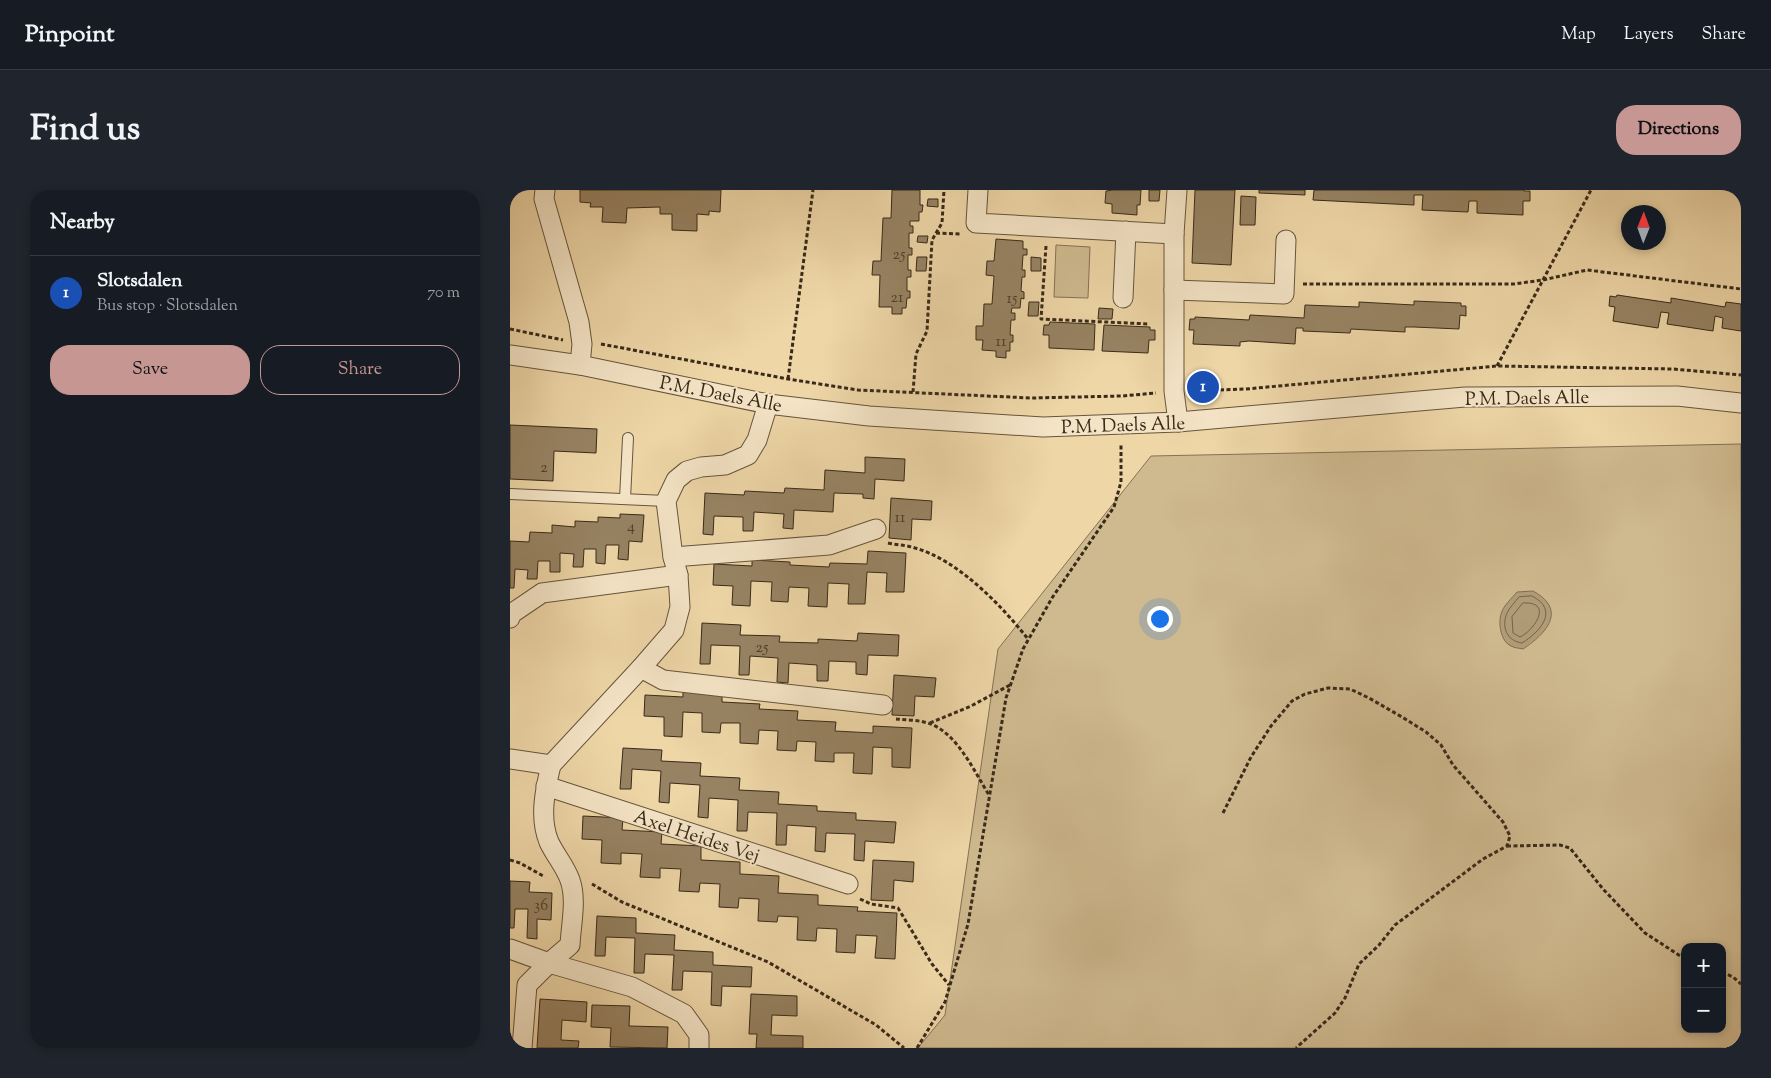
<!DOCTYPE html>
<html lang="en">
<head>
<meta charset="utf-8">
<style>
  :root { --surface:#171b24; --page:#20242c; --text:#f1f3f6; --muted:#9ea1a6; --line:#363941; --accent:#c59692 }
  body { margin:0; font-family:"Sorts Mill Goudy",serif; background:var(--page); color:var(--text) }
  .controls { position:absolute; right:15px; bottom:15px; display:grid; overflow:hidden; border-radius:10px; box-shadow:0 2px 8px #0003 }
  .controls button { width:45px; height:45px; display:grid; place-items:center; padding:0; border:0; border-bottom:1px solid var(--line); background:var(--surface); color:var(--text); font:25px sans-serif }
  .compass { position:absolute; left:1111px; top:15px; width:45px; height:45px; border-radius:50%; background:var(--surface); box-shadow:0 2px 8px #0003; rotate:1deg }
  .you { position:absolute; left:649px; top:428px; width:18px; height:18px; margin:-12px; border:4px solid #fff; border-radius:50%; background:#1a73e8; box-shadow:0 0 0 8px #1a73e833 }
  .badge { display:grid; place-items:center; width:32px; height:32px; border-radius:50%; background:var(--accent); color:#fff; font-size:16px; font-weight:700 }
  .pin { position:absolute; translate:-50% -50%; border:2px solid #fff; box-shadow:0 1px 5px #0006 }
  .list { margin:0; padding:0; list-style:none }
  h2 { display:flex; justify-content:space-between; align-items:center; height:65px; margin:0; padding:0 20px; font-size:21px }
  h2 small { font-size:16px; font-weight:400; color:var(--muted) }
  .list li { display:grid; grid-template-columns:32px 1fr auto; gap:15px; align-items:center; box-sizing:border-box; height:75px; padding:0 20px; border-top:1px solid var(--line) }
  .list b { display:block; font-size:19px; white-space:nowrap }
  .list p { margin:0; font-size:16px; white-space:nowrap; color:var(--muted) }
  .list em { font-size:16px; font-style:normal; color:var(--muted) }
  .actions { display:flex; gap:10px; padding:15px 20px }
  .actions a { flex:1; padding:11px 0; border:1px solid var(--accent); border-radius:20px; text-align:center; font-size:18px; color:var(--accent) }
  .actions .main { background:var(--accent); color:#111 }
  .map { position:relative; flex:none; width:1231px; height:858px; overflow:hidden; border-radius:20px }
  header { display:flex; align-items:center; gap:30px; box-sizing:border-box; height:70px; padding:0 25px; background:var(--surface); border-bottom:1px solid var(--line) }
  header strong { font-size:24px }
  nav { display:flex; gap:28px; margin-inline-start:auto; font-size:18px }
  .intro { display:flex; align-items:center; justify-content:space-between; box-sizing:border-box; height:120px; padding:0 30px }
  h1 { margin:0; font-size:35px }
  .button { padding:12px 22px; border-radius:20px; background:var(--accent); color:#111; font-size:18px; font-weight:700 }
  main { display:flex; gap:30px; padding:0 30px }
  aside { flex:1; background:var(--surface); border-radius:20px; box-shadow:0 2px 8px #0003 }
  .map>svg:first-child { display:block }
</style>
</head>
<body>
<header>
<strong>Pinpoint</strong>
<nav><a>Map</a><a>Layers</a><a>Share</a></nav>
</header>
<div class="intro"><h1>Find us</h1><a class="button">Directions</a></div>
<main>
<aside>
<h2>Nearby<small></small></h2>
<ul class="list">
<li><span class="badge" style="background:#1a4fb4">1</span><div><b>Slotsdalen</b><p>Bus stop · Slotsdalen</p></div><em>70 m</em></li>
</ul>
<div class="actions"><a class="main">Save</a><a>Share</a></div>
</aside>
<div class="map">
<svg width="1231" height="858" viewBox="0 0 1231 858">
  <rect width="100%" height="100%" fill="#eed6a7"/>
  <filter id="stains"><feTurbulence type="fractalNoise" baseFrequency=".004" numOctaves="4"/><feColorMatrix values="0 0 0 0 .2 0 0 0 0 .09 0 0 0 0 .02 0 0 0 .5 -.17"/></filter>
  <radialGradient id="worn" r=".72"><stop offset=".6" stop-color="#630" stop-opacity="0"/><stop offset="1" stop-color="#630" stop-opacity=".3"/></radialGradient>
  <g fill="#cfb98f" stroke="#847254" fill-rule="evenodd">
    <path d="M546,55L580,57L578,108L544,107Z"/>
    <path d="M1231,254V858H408L435,825L488,459L641,266ZM1175,757H1212V839H1175Z"/>
  </g>
  <path fill="#b09c77" stroke="#806e52" d="M1023,401C1058,420 1036,444 1013,459C1009,458 1004,458 1001,456C991,452 988,434 991,424C993,416 1002,408 1007,402Z"/>
  <g fill="none" stroke-linecap="round" stroke-linejoin="round">
    <g stroke="#746348" stroke-width="1">
      <path d="M1022,406C1050,420 1030,442 1012,453C997,451 991,437 997,423C1000,417 1005,412 1009,407Z"/>
      <path d="M1013,413C1043,411 1026,439 1010,447L1003,443L1002,427Z"/>
    </g>
  </g>
  <g fill="#978363" stroke="#382a1a">
    <path d="M70,0H211L210,22L199,21V25L187,24V41L162,40V24H150V17L117,18L116,33L92,32L93,17H80L81,13L70,12Z"/>
    <path d="M382,0H410V15H413L412,22H409V31H400V36H403V43H399V58H402V65H398V80H401V87H397V101H400V108H397L396,118H392V124H382V117H369L370,85H362L363,71H371L373,28H381Z"/>
    <path d="M603,0H631L630,15H627V25L602,23V14L595,13L596,1Z"/>
    <path d="M639,0H650L649,11H639Z"/>
    <path d="M685,0H725L721,75L682,73Z"/>
    <path d="M749,0H795V5L749,3Z"/>
    <path d="M804,0H1014V1H1020V11H1013V25L967,23V11H959L958,22L912,20L913,5H904V15L803,10Z"/>
    <path d="M731,6L746,7L745,35H730Z"/>
    <path d="M418,9H428V17L417,16Z"/>
    <path d="M408,46H418L417,53L407,52Z"/>
    <path d="M486,49L513,51V59H517V65H513L512,80H515V87H512L511,101L514,102V109L511,108L510,118H502L501,123H505V130H501L500,145H503V152H500V161H496V168L486,167V161L472,160L473,150H466V136H473L474,114H482L484,86L476,85L477,71H484Z"/>
    <path d="M407,67H417L416,81H406Z"/>
    <path d="M521,67L531,68V81H521Z"/>
    <path d="M1107,105L1161,113V108L1215,117L1216,112L1231,114V141L1212,138L1213,128L1205,126L1203,141L1157,134L1159,123L1151,122L1148,138L1103,131L1105,117L1099,116L1100,106L1106,107Z"/>
    <path d="M904,111L951,113V116H956V126L950,125L949,139L904,137H895V142L841,139L840,143L793,141V138H786L785,154L739,151L730,152V156L683,154L684,140H679L680,129H685V127L739,130L740,125L794,128L795,115L849,117V112L904,115Z"/>
    <path d="M519,112H529L528,126H518Z"/>
    <path d="M589,118L603,119L602,129H588Z"/>
    <path d="M540,132L585,134L584,160L539,158V145H533L534,135H539Z"/>
    <path d="M594,135L640,137V140H645V150H639L638,163L592,161Z"/>
    <path d="M0,235L87,239L86,263L44,261L43,291L0,289Z"/>
    <path d="M355,267L395,269L394,291L365,289L364,309L353,308V304L324,303L323,322L284,320L283,339L273,338L274,324L244,322L243,341H233V327L204,326L203,345L193,344L195,303L234,305L235,301L274,303L275,298L314,300L315,280L355,283Z"/>
    <path d="M381,308L422,311L421,330L402,329L401,350L379,348Z"/>
    <path d="M110,324L134,325L132,352L119,351L118,370L108,369L109,355H96L95,374L86,373V359H74L73,377H63L64,364L50,363V382H40V371H28L27,389H17L18,380L5,379L4,398H0V351L19,352L20,342L42,343V335L65,337V331L88,332V327L110,328Z"/>
    <path d="M358,361L396,363L394,402H376L377,383L357,382L355,414H338L339,394L318,393L317,417L298,416L299,398L279,397L278,412L261,411L262,392L241,391L240,416L222,415L223,396L203,395L204,374L242,376V370L280,372V375L319,377L320,373L357,374Z"/>
    <path d="M192,433L231,435L230,445L270,446L269,452L308,453V449L347,451L348,443L389,445L388,466L358,465L357,485L346,484V472L319,471L318,491H307V475L279,473L278,493L267,492L268,468L240,466L239,485H229L230,456L201,455L200,474H190Z"/>
    <path d="M384,485L426,488L424,507L405,506L404,526L382,525Z"/>
    <path d="M173,501L212,503V512L250,514L249,519L288,521L287,530L326,532L325,541L363,543V536L402,538L400,578L382,577V558L363,557L362,584L343,583L344,563H324V572L305,571L306,552L287,551L286,561L267,560L268,541L249,540L248,554L230,553V533H211L210,543L192,542V523L173,522L172,547L154,546V527L134,526L135,505L173,507Z"/>
    <path d="M113,558L152,560L151,571L191,573L190,586L230,588L229,600L269,602L268,614L307,616V621L346,623V630L386,632L384,653L355,651L354,671L344,670L345,644L316,643L315,662L305,661L306,637L277,635L276,655H266L267,623L238,622L237,641H227L228,610L199,608L198,628L188,627L190,595L160,593L159,613L149,612L151,581L122,579L121,599H110Z"/>
    <path d="M73,626L113,628L112,640L152,642L151,654L191,656V670L230,672V684L269,686L268,703L308,705V715L348,717L347,721L387,723L385,769L365,768L367,746L346,745L345,763L326,762L327,739L307,738L306,751L287,750L288,727L268,726L267,732L248,731L249,709L229,708L228,718L209,717L210,694L190,693L189,702L169,701L171,679L150,678V688L130,687L132,664L111,663V674L91,673L92,650L72,649Z"/>
    <path d="M363,670L404,672L403,692L384,690L383,711L361,710Z"/>
    <path d="M0,691L20,692L19,702L42,703L41,730L27,729V749L17,748L18,719H5L4,738H0Z"/>
    <path d="M87,726L126,728V743L165,745L164,760L203,762V775L242,777L241,797L212,796L211,816L201,815L202,782L173,781L172,800H162L164,765L135,764L134,783H124L125,748L96,747L95,766H85Z"/>
    <path d="M241,804L287,806V826L262,825L261,845L293,846V858H246L247,844H239Z"/>
    <path d="M30,809L77,812L76,832L52,830L51,850L69,851L68,858H27Z"/>
    <path d="M82,815L120,816L119,836L158,837L157,858L100,857L101,838L81,837Z"/>
  </g>
  <g fill="none" stroke-linecap="round" stroke-linejoin="round">
    <defs>
      <g id="service">
        <path d="M0,304L156,311"/>
        <path d="M115,309L118,248"/>
      </g>
      <g id="minor">
        <path d="M35,0L34,9L69,132L72,154L70,175"/>
        <path d="M468,0L466,33L664,44"/>
        <path d="M667,0L664,44V201L668,232"/>
        <path d="M664,100L774,104L776,50"/>
        <path d="M613,108L616,41"/>
        <path d="M0,165L70,175L258,214L359,226L533,237L668,232L955,207L1167,206L1231,213"/>
        <path d="M163,367L319,355L366,339"/>
        <path d="M0,428L1,424L32,403L168,385"/>
        <path d="M131,478L153,490L373,515"/>
        <path d="M0,569L41,575"/>
        <path d="M36,596L338,694"/>
        <path d="M0,759L39,773L60,755C61,734 67,710 60,690C55,676 45,665 39,652C29,628 35,600 41,575L131,478L164,440L170,417L168,385L163,367L156,311L166,290L177,281L191,277L215,275L238,265L247,250L258,214"/>
        <path d="M12,858L17,795L39,773L122,797L174,824L189,845V858"/>
      </g>
    </defs>
    <use href="#service" stroke="#66553d" stroke-width="12"/>
    <use href="#minor" stroke="#66553d" stroke-width="21"/>
    <g stroke="#382a1a" stroke-width="3" stroke-dasharray="4 2.5" stroke-linecap="butt">
      <path d="M426,43L450,44"/>
      <path d="M536,56L531,129L639,134"/>
      <path d="M793,94H1004L1033,90L1077,80L1231,99"/>
      <path d="M0,139L53,150"/>
      <path d="M91,154L278,189L348,200L521,208L612,206L646,203"/>
      <path d="M987,176L1081,0"/>
      <path d="M278,189L303,0"/>
      <path d="M684,201L736,199L987,176L1163,179L1231,185"/>
      <path d="M403,202L406,164L417,141L422,50L432,33L434,0"/>
      <path d="M378,353C387,355 396,355 405,358C448,370 491,415 518,449"/>
      <path d="M386,529C397,530 410,530 421,534C448,545 464,581 479,605"/>
      <path d="M420,533L461,516L500,495"/>
      <path d="M713,623L741,567L761,536L782,511L795,504L818,498L840,499L859,508L892,527L916,542L931,555L943,575L993,632L1000,646L997,656L973,669L885,735L869,755L849,774L835,808L825,823L786,858"/>
      <path d="M997,656L1050,655L1060,658L1093,699L1135,743L1175,769"/>
      <path d="M0,670L10,673L35,687"/>
      <path d="M82,694L112,712L258,772L366,835L394,858"/>
      <path d="M350,709L361,714L388,718L422,774L439,795"/>
      <path d="M1212,782L1223,787L1231,794"/>
      <path d="M407,858L435,812L458,734L496,508L513,459L542,408L604,317L611,292V254"/>
    </g>
    <use href="#service" stroke="#f4e4c6" stroke-width="10"/>
    <use href="#minor" stroke="#f4e4c6" stroke-width="19"/>
  </g>
  <g text-anchor="middle" stroke-width="4" stroke-linejoin="round" paint-order="stroke">
    <g font-size="16" fill="#50402c">
      <text x="389" y="69">25</text>
      <text x="387" y="112">21</text>
      <text x="502" y="113">15</text>
      <text x="491" y="156">11</text>
      <text x="34" y="282">2</text>
      <text x="390" y="332">11</text>
      <text x="121" y="341">4</text>
      <text x="252" y="462">25</text>
      <text x="31" y="720">36</text>
    </g>
    <g font-size="19" fill="#382a1a" stroke="#f4e4c6">
      <text transform="translate(211 203) rotate(11)" y="7">P.M. Daels Alle</text>
      <text transform="translate(1017 207) rotate(-1)" y="7">P.M. Daels Alle</text>
      <text transform="translate(613 234) rotate(-2)" y="7">P.M. Daels Alle</text>
      <text transform="translate(187 645) rotate(18)" y="7">Axel Heides Vej</text>
    </g>
  </g>
  <rect width="100%" height="100%" filter="url(#stains)"/>
  <rect width="100%" height="100%" fill="url(#worn)"/>
</svg>
<div class="controls">
<button>+</button>
<button>−</button>
</div>
<svg class="compass" viewBox="-18 -18 36 36"><path d="M0-13l5 13h-10z" fill="#e53935"/><path d="M0 13l5-13h-10z" fill="#9ea1a6"/></svg>
<div class="you"></div>
<div class="pin badge" style="left:693px;top:197px;background:#1a4fb4">1</div>
</div>
</main>
</body>
</html>
